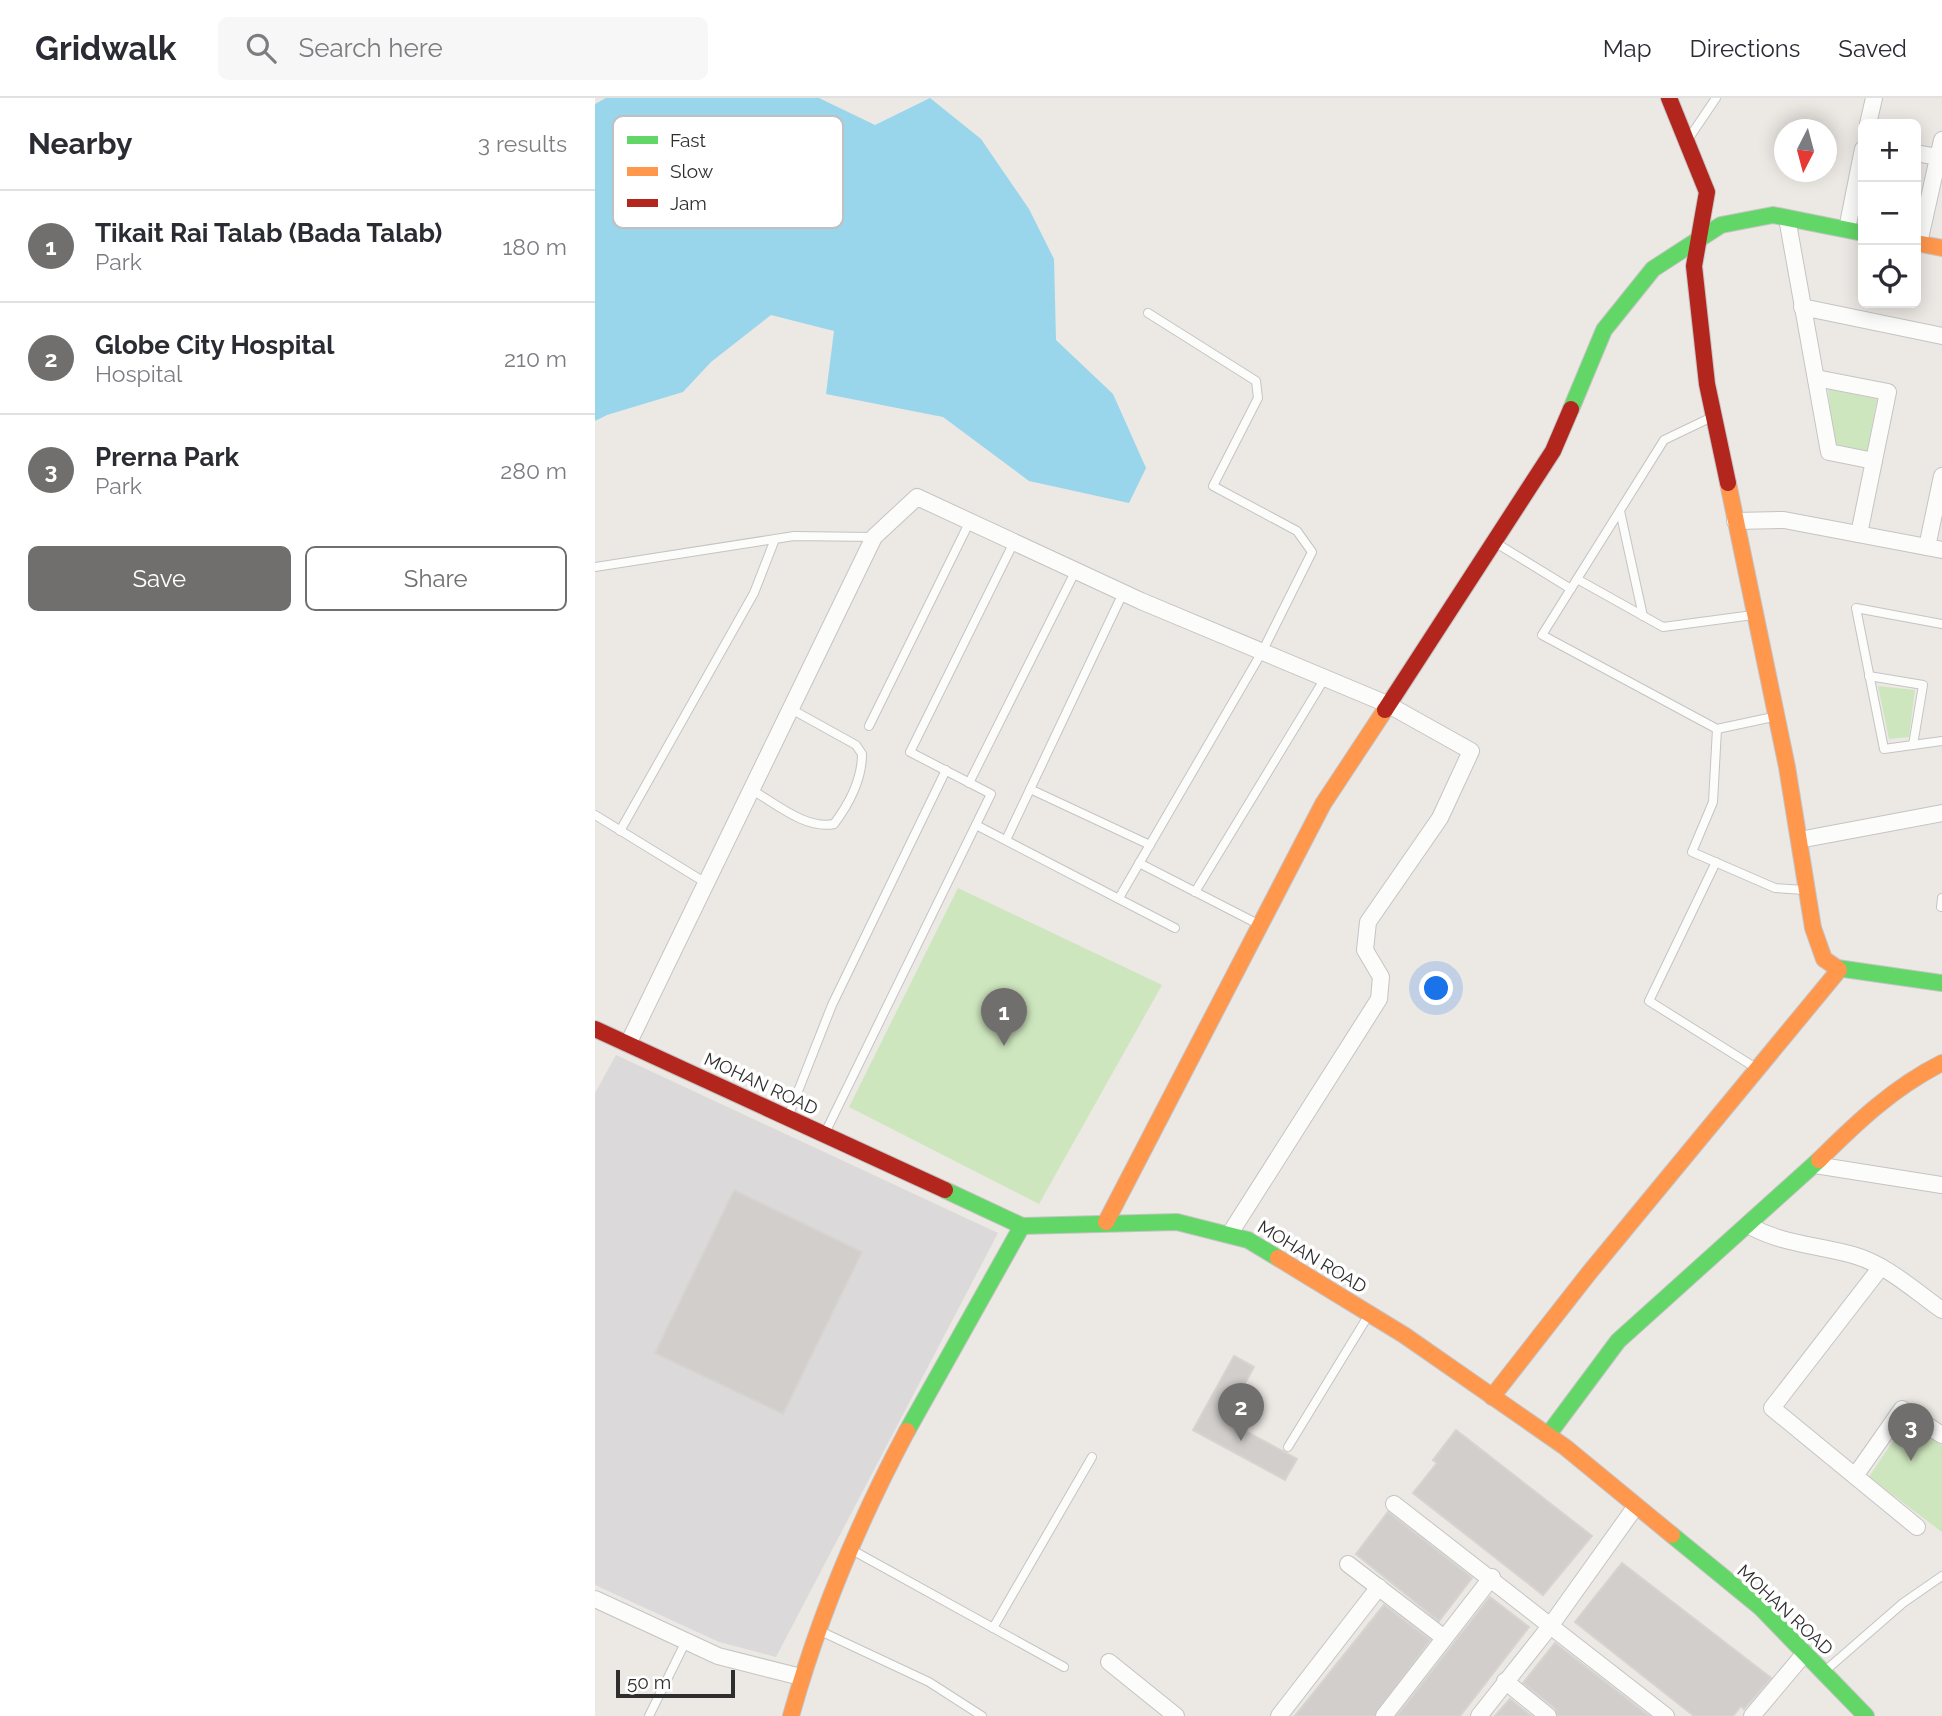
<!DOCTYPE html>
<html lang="en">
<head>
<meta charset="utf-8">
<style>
  :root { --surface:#fff; --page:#f7f7f7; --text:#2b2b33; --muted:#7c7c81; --line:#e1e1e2; --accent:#706f6e }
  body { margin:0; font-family:Raleway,sans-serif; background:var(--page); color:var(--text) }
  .controls { position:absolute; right:21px; top:21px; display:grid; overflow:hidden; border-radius:10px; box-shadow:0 4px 18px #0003 }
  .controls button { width:63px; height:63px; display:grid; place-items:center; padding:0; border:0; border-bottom:2px solid var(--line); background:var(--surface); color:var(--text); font:35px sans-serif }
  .compass { position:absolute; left:1179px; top:21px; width:63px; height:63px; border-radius:50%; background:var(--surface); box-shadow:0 4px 18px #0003; rotate:186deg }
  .scale { position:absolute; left:21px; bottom:18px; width:119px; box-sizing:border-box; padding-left:7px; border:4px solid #2e2e2e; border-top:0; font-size:19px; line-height:24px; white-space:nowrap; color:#2e2e2e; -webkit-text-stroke:5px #fff; paint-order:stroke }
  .you { position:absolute; left:842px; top:891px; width:24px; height:24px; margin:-18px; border:5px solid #fff; border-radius:50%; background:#1a73e8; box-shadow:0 0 0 10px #1a73e833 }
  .badge { display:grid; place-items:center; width:46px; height:46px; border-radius:50%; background:var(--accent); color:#fff; font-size:23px; font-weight:700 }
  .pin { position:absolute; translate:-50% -58px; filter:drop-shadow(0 2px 4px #0008) }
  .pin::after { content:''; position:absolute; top:37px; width:24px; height:21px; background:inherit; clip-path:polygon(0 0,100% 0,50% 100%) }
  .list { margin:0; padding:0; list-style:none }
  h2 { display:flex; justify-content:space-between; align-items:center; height:91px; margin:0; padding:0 28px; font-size:30px }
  h2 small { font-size:23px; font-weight:400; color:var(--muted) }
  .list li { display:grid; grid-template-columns:46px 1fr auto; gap:21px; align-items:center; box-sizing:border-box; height:112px; padding:0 28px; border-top:2px solid var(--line) }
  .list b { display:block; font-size:26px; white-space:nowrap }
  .list p { margin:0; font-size:23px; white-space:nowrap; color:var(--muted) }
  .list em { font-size:23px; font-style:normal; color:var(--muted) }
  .actions { display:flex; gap:14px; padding:21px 28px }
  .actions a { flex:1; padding:16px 0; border:2px solid var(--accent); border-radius:10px; text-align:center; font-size:24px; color:var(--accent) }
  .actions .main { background:var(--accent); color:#fff }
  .icon { flex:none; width:38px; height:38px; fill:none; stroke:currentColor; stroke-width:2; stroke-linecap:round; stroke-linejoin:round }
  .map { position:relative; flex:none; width:1347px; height:1618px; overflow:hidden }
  header { display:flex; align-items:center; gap:42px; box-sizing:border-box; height:98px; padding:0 35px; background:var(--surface); border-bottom:2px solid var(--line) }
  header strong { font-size:33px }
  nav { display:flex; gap:38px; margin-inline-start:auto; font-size:24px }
  .search { width:490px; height:63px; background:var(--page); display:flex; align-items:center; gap:18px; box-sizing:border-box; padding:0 24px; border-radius:10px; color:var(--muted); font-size:26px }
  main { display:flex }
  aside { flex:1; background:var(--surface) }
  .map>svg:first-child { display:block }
</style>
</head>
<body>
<header>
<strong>Gridwalk</strong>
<div class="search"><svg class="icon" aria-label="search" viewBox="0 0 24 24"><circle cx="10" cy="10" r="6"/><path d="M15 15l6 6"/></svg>Search here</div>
<nav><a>Map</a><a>Directions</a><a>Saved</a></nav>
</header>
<main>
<aside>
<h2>Nearby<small>3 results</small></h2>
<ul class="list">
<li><span class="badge">1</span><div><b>Tikait Rai Talab (Bada Talab)</b><p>Park</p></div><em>180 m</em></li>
<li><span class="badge">2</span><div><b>Globe City Hospital</b><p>Hospital</p></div><em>210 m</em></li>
<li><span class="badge">3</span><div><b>Prerna Park</b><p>Park</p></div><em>280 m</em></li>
</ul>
<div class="actions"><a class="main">Save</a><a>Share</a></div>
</aside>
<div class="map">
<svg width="1347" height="1618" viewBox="0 0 1347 1618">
  <rect width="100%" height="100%" fill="#ece8e4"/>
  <path fill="#dcd9db" d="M21,957L403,1135L181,1559L124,1544L0,1487V995Z"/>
  <g fill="#cee6be">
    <path d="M1233,291L1282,301L1272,354L1239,346Z"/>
    <path d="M1283,588L1320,592L1314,639L1294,641Z"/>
    <path d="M363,790L567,887L444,1106L254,1009Z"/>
    <path d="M1312,1322L1347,1347V1434L1274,1379Z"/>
  </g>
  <path fill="#99d6ec" d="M11,0H224L280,27L335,0L386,41L434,111L459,161L461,242L518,296L551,370L534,405L434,383L348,319L231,296L239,233L176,217L116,264L88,294L12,317L0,323V6Z"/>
  <g fill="#d1cecb" stroke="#d7d4d0" stroke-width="2">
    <path d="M139,1092L267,1154L188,1316L60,1255Z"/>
    <path d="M639,1258L659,1269L630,1322L702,1361L690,1382L598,1332Z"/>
    <path d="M861,1332L997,1438L948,1497L818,1395L842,1365L838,1362Z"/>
    <path d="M793,1414L877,1480L844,1523L761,1456Z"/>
    <path d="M1027,1465L1176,1580L1149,1611L1146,1608L1138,1618H1099L980,1524Z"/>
    <path d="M895,1499L934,1529L865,1618H802Z"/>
    <path d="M789,1507L835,1542L779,1618H700Z"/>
    <path d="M960,1545L1054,1618H963L960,1610L928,1585Z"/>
    <path d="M915,1601L936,1618H900Z"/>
  </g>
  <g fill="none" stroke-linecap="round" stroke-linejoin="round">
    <defs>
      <g id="lane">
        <path d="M1094,40L1121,0"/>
        <path d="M1117,319L1069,342L947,537L1122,631L1178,619"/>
        <path d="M1025,413L1048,518"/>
        <path d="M901,445L976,491"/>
        <path d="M0,469L199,438L279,439"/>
        <path d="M982,481L1068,529L1158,517"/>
        <path d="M1347,526L1261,510L1289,651L1347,643"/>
        <path d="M1274,578L1328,587L1318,647"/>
        <path d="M274,628L376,421"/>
        <path d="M1122,631L1118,704L1097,754L1180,790L1209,792"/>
        <path d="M374,685L481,472"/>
        <path d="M435,691L555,747"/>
        <path d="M157,692C180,705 211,732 239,726C254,706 267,681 267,656L261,647L196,611"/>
        <path d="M0,717L111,785"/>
        <path d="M381,727L580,830"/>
        <path d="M25,733L159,495L180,441"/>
        <path d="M411,742L528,495"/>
        <path d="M1121,764L1054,903L1161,970"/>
        <path d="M544,765L663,826"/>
        <path d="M600,794L730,580"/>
        <path d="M524,800L667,554L717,454L702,433L618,388L663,300L661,283L553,215"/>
        <path d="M1346,809L1347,800"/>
        <path d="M194,1016L237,907L351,672"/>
        <path d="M230,1035L396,696L315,654L420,442"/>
        <path d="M693,1349L773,1218"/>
        <path d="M257,1452L469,1569"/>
        <path d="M398,1530L497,1359"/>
        <path d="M223,1532L334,1584L387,1618"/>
        <path d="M1231,1572L1308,1505L1347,1478"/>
        <path d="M54,1618L91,1543"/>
      </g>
      <g id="street">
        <path d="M1273,26L1279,0"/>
        <path d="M1321,55L1347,60"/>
        <path d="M1192,120L1234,354L1279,363"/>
        <path d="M1252,131L1268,51"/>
        <path d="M1324,145L1347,42"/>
        <path d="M1207,209L1347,238"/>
        <path d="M1221,280L1293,294L1264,436"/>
        <path d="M1140,423L1189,422L1347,452"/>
        <path d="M1332,449L1347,378"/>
        <path d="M1204,742L1347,715"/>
        <path d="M33,946L279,439L322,399L546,503L792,606L876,653L845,720L773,824L770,852L786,879L784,901L634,1137"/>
        <path d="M1220,1067L1347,1087"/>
        <path d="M1153,1127C1186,1146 1222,1147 1258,1157C1291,1166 1320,1193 1347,1212"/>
        <path d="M1286,1169L1177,1310L1322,1429"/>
        <path d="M1260,1378L1307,1311L1347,1337"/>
        <path d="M799,1406L1071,1618"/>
        <path d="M753,1466L848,1539"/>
        <path d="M0,1501L123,1558L206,1579"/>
        <path d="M514,1564L581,1618"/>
        <path d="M910,1583L953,1618"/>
        <path d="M684,1618L784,1489"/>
        <path d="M789,1618L897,1479"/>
        <path d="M884,1618L956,1527L1041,1408"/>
        <path d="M1157,1618L1210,1555"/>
      </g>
      <g id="fast">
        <path d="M976,311L1009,232L1058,171L1126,127L1178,117L1268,135"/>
        <path d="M1242,870L1347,885"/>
        <path d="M350,1092L427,1128L582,1124L653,1142L683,1160"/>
        <path d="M312,1333L427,1128"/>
        <path d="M953,1337L1023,1243L1224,1062"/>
        <path d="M1077,1437L1165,1509L1271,1618"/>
      </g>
      <g id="slow">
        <path d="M1321,145L1347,150"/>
        <path d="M1133,385L1192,669L1218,830L1229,861L1242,870"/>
        <path d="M1224,1062C1261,1025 1299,989 1347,965"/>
        <path d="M511,1124L728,706L790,612"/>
        <path d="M683,1160L809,1237L970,1349L1077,1437"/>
        <path d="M897,1299L994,1175L1244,872"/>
        <path d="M196,1618C224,1518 263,1425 312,1333"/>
      </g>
      <g id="jam">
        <path d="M1074,0L1112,94L1099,168L1112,286L1133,385"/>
        <path d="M790,612L958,353L976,311"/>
        <path d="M0,931L350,1092"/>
      </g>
    </defs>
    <use href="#lane" stroke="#c5c4c5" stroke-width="10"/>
    <use href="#street" stroke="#c5c4c5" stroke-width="18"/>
    <use href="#fast" stroke="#c5c4c5" stroke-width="18"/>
    <use href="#slow" stroke="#c5c4c5" stroke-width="18"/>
    <use href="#jam" stroke="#c5c4c5" stroke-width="18"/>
    <use href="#lane" stroke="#fcfcfb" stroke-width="8"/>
    <use href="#street" stroke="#fcfcfb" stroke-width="16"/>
    <use href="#fast" stroke="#63d668" stroke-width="16"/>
    <use href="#slow" stroke="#ff974d" stroke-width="16"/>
    <use href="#jam" stroke="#b3261e" stroke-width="16"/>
  </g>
  <g text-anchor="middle" stroke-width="7" stroke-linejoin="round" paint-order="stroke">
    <g font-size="18" fill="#2e2e2e" stroke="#fff">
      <text transform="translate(166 986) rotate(25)" y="6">MOHAN ROAD</text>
      <text transform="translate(717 1159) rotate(31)" y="6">MOHAN ROAD</text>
      <text transform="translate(1190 1512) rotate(43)" y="6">MOHAN ROAD</text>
    </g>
  </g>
  <rect x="18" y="18" width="230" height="112" rx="10" fill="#fff" stroke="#c0c0c0" stroke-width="2"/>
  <rect x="32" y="38" width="31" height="8" fill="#63d668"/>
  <rect x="32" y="69" width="31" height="9" fill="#ff974d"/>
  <rect x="32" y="101" width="31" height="8" fill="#b3261e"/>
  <g font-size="19" fill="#2e2e2e">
    <text x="75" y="49">Fast</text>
    <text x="75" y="80">Slow</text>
    <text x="75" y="112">Jam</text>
  </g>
</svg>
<div class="controls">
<button>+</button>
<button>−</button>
<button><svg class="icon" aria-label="locate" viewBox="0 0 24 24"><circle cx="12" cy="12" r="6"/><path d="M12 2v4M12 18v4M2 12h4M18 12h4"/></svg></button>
</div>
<svg class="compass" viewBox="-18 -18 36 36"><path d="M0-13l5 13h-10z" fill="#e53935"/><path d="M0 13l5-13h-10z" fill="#7c7c81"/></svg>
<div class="scale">50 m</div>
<div class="you"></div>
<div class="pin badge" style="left:409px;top:948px">1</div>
<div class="pin badge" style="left:646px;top:1343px">2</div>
<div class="pin badge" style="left:1316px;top:1363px">3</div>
</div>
</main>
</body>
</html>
